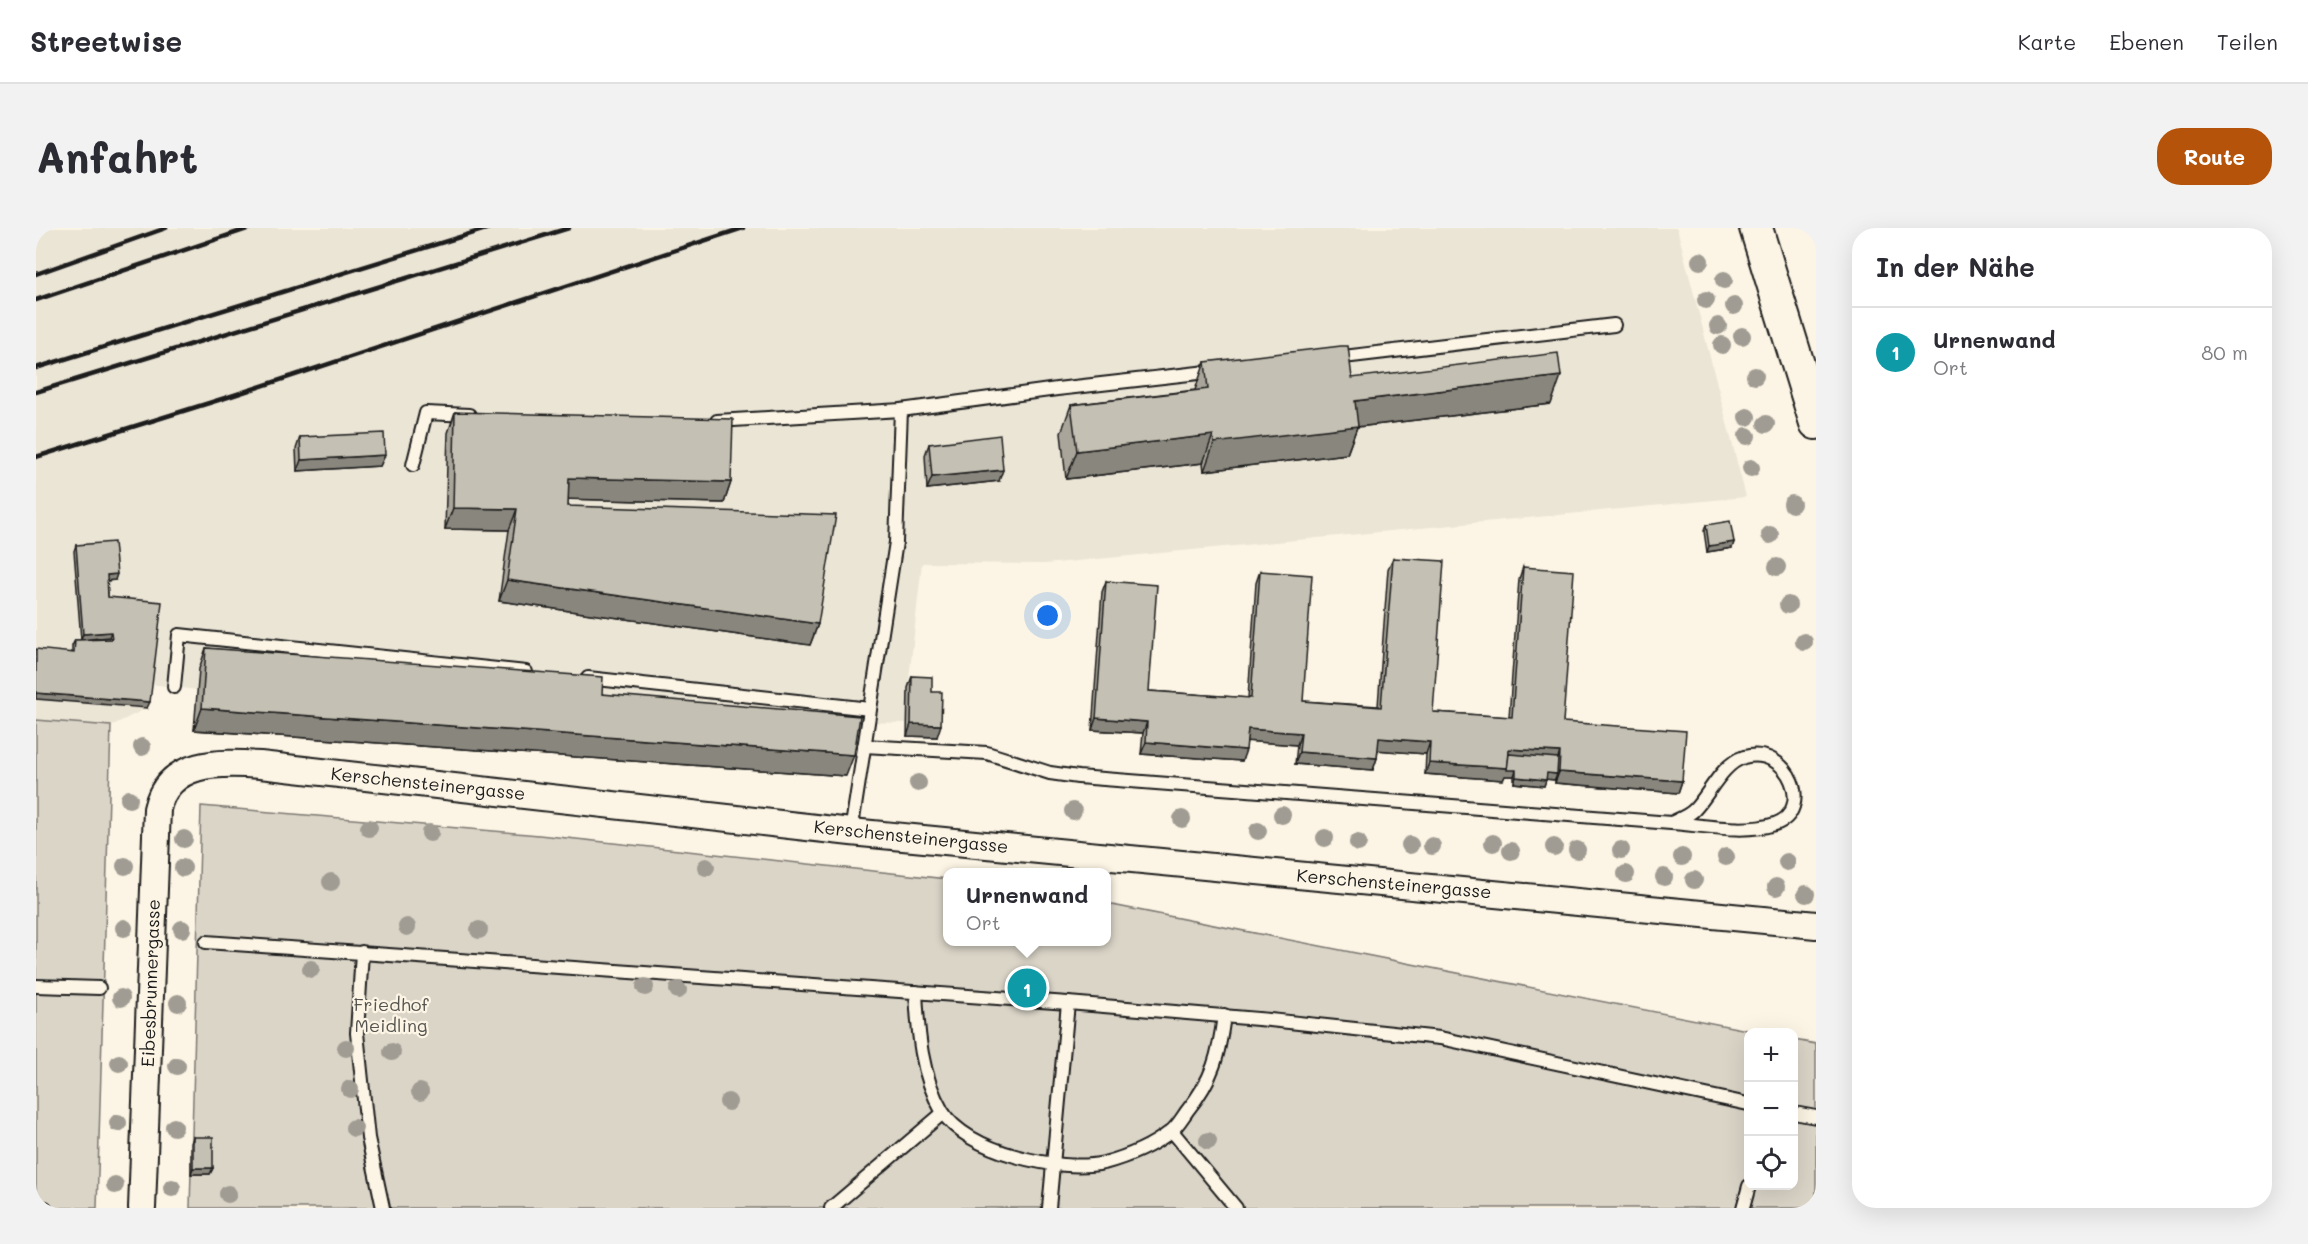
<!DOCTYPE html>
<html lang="de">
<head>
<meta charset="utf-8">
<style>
  :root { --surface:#fff; --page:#f2f2f3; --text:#2b2b33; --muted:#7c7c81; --line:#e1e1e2; --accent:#b45309 }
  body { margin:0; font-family:Mali,sans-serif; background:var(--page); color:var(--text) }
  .controls { position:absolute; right:18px; bottom:18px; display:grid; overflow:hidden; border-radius:12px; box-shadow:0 6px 24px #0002 }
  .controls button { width:54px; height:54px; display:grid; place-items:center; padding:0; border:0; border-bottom:2px solid var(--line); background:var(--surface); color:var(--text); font:30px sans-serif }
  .you { position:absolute; left:1012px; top:388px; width:21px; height:21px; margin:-15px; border:4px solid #fff; border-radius:50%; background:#1a73e8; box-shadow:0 0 0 9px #1a73e833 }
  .badge { display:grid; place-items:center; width:39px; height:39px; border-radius:50%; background:var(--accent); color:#fff; font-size:20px; font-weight:700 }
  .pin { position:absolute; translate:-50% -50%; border:3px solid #fff; box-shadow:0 2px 6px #0006 }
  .popup { position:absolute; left:907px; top:640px; width:168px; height:78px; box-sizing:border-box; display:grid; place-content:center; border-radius:12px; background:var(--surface); filter:drop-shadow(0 2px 4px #0005); font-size:20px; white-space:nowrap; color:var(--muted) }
  .popup b { font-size:22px; color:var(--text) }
  .popup::after { content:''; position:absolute; left:50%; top:100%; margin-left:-12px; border:12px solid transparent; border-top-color:var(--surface) }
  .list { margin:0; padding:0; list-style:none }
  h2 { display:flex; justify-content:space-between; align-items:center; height:78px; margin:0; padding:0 24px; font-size:26px }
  h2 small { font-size:20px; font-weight:400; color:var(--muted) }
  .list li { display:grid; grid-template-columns:39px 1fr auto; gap:18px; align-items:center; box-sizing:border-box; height:90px; padding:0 24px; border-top:2px solid var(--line) }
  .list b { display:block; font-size:22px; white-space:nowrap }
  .list p { margin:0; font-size:20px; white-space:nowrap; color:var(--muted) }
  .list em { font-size:20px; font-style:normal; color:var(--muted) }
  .icon { flex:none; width:33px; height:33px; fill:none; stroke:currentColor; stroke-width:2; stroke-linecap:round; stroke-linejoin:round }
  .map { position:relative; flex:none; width:1780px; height:980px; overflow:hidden; border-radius:24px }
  header { display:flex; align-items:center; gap:36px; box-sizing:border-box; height:84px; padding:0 30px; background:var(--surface); border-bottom:2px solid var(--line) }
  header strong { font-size:28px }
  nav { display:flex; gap:33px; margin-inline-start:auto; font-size:21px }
  .intro { display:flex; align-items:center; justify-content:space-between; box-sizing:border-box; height:144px; padding:0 36px }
  h1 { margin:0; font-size:42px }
  .button { padding:15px 27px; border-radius:24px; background:var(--accent); color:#fff; font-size:21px; font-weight:700 }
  main { display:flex; gap:36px; padding:0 36px }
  aside { flex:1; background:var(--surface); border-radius:24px; box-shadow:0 6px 24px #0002 }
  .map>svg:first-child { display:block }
</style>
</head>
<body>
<header>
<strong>Streetwise</strong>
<nav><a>Karte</a><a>Ebenen</a><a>Teilen</a></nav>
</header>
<div class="intro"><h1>Anfahrt</h1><a class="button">Route</a></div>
<main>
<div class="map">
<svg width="1780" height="980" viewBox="0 0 1780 980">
  <rect width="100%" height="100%" fill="#fcf5e5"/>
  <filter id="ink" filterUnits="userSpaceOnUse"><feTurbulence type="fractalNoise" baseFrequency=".0167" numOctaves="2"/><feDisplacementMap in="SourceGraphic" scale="12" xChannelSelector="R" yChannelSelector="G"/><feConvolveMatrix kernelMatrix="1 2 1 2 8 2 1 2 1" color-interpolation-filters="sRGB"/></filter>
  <g filter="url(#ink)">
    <path fill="#ebe5d6" d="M0,0H1641L1710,269L1009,336L886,335L872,460L871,495L819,494L810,548L158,502L161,462L115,456L111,480L75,498L0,492Z"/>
    <g fill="#dbd5c8" stroke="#7c7872" stroke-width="1.5">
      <path d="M0,492L75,498L61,980H0Z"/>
      <path d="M165,578L503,607L911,651L912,714H1070L1071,676L1721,804H1712V958H1758V812L1780,816V980H154Z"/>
    </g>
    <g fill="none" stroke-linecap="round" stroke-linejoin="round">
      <defs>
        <g id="service">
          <path d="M1299,130L1578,97"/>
          <path d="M681,193L865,182L1021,161L1180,143"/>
          <path d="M377,237L390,185L433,187"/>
          <path d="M552,450L834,481"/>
          <path d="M138,459L143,407L490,444"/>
          <path d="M828,518L951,525L1014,545L1042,549L1635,595C1667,597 1708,606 1739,596C1778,583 1754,517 1708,529C1686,536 1674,565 1659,581C1653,588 1643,591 1635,595"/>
          <path d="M815,604L860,314L865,182"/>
          <path d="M170,714L1032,775L1234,792L1404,810L1712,876"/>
          <path d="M326,724L321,805L332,910L347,980"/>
          <path d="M0,758L63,760"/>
          <path d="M880,764C882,804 885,847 906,883C930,924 1024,945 1068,935C1090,929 1116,918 1134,904C1141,899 1146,890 1151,883C1177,851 1183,827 1188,787"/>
          <path d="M1758,885L1780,889"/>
          <path d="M1136,903L1200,980"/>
          <path d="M0,980H9"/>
          <path d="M795,980L907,885"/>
          <path d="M1013,980L1032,775"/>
          <path d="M1707,980L1713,958"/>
        </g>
        <path id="minor" d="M106,980L121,581C132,532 184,534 224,537L815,604L1780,697"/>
        <path id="tertiary" d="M1720,0L1780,195"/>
      </defs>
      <use href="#service" stroke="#1c1c1c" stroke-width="16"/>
      <use href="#minor" stroke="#1c1c1c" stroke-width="30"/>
      <use href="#tertiary" stroke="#1c1c1c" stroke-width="36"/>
      <use href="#service" stroke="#fcf5e5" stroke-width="12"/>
      <use href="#minor" stroke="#fcf5e5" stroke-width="26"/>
      <use href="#tertiary" stroke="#fcf5e5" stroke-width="32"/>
      <g stroke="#1c1c1c" stroke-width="4.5">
        <path d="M0,46L130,0"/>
        <path d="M0,72L214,0"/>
        <path d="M0,140L453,0"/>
        <path d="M0,164L533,0"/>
        <path d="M0,229L189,170L707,0"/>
      </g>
    </g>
    <g fill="#a09c93">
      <circle cx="1664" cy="33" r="9"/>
      <circle cx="1688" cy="52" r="9"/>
      <circle cx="1670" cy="72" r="9"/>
      <circle cx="1698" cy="78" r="9"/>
      <circle cx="1682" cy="98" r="9"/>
      <circle cx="1706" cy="108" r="9"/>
      <circle cx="1686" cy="117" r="9"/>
      <circle cx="1719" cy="148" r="9"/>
      <circle cx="1711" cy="189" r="9"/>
      <circle cx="1730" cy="196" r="9"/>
      <circle cx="1711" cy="208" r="9"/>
      <circle cx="1715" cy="240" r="9"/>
      <circle cx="1756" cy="276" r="9"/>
      <circle cx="1734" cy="307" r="9"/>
      <circle cx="1741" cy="339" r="9"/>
      <circle cx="1752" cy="377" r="9"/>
      <circle cx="1768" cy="414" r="9"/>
      <circle cx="106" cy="519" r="9"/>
      <circle cx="882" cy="555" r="9"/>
      <circle cx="93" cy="571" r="9"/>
      <circle cx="1037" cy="583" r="9"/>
      <circle cx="1246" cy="587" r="9"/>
      <circle cx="1146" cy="591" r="9"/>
      <circle cx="333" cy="600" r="9"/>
      <circle cx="1222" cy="603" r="9"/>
      <circle cx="394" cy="605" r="9"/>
      <circle cx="1289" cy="610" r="9"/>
      <circle cx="148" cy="611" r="9"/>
      <circle cx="1322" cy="615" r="9"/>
      <circle cx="1457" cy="615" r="9"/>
      <circle cx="1374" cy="617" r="9"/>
      <circle cx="1396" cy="618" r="9"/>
      <circle cx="1518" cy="619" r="9"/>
      <circle cx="1541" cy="622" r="9"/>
      <circle cx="1585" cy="622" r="9"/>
      <circle cx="1475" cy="623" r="9"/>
      <circle cx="1646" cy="629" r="9"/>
      <circle cx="1690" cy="629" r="9"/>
      <circle cx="1751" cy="634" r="9"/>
      <circle cx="89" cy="638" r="9"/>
      <circle cx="670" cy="639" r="9"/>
      <circle cx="147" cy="640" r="9"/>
      <circle cx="1590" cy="646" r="9"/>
      <circle cx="1628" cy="649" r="9"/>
      <circle cx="1658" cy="652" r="9"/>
      <circle cx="295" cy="654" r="9"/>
      <circle cx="1740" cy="659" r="9"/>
      <circle cx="1770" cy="666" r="9"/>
      <circle cx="371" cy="699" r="9"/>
      <circle cx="88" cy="700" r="9"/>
      <circle cx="146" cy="701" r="9"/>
      <circle cx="443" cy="702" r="9"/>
      <circle cx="275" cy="741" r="9"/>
      <circle cx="609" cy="759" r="9"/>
      <circle cx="642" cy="762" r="9"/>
      <circle cx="85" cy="770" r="9"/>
      <circle cx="142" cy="775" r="9"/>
      <circle cx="310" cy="820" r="9"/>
      <circle cx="356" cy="824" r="9"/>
      <circle cx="83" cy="835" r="9"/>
      <circle cx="141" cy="838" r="9"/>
      <circle cx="314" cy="861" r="9"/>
      <circle cx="384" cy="864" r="9"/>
      <circle cx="692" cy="874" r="9"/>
      <circle cx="82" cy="895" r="9"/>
      <circle cx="138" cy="899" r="9"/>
      <circle cx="318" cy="900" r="9"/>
      <circle cx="1172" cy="913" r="9"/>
      <circle cx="79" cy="957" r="9"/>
      <circle cx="136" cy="960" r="9"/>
      <circle cx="192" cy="966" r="9"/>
    </g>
    <g fill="#a9a59a" stroke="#1c1c1c" stroke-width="1.5">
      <path d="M1169,134L1316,150L1515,176L1321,199L1311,226L1168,243L1167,235L1030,251L1025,205L1035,177L1159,162Z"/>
      <path d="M419,184L695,254L688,275L532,271V278L782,396L774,417L463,373L473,302L409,301L412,205Z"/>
      <path d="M264,209L349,227L344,238L261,243L260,221Z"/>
      <path d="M893,216L963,253L891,261L889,227Z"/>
      <path d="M1670,297L1698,314L1696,320L1671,324L1668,303Z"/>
      <path d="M40,317L79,352L71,353L72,369L111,480L36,424V418L39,412L73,411V409L45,412L38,323Z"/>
      <path d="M1357,330L1397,484L1473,489L1483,351L1487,339L1527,494L1646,553L1642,565L1519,555V552L1510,551L1508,558L1478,555V548H1469L1467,552L1389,546L1390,526L1342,522L1341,530L1337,542L1259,536L1261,517L1211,513L1206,533L1105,526L1107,505L1056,502L1066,364L1070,353L1113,463L1212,470L1220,355L1224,343L1267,473L1342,478L1352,341Z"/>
      <path d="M170,420L566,466L810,548L158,502L163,441Z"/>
      <path d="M876,448L896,464L901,509L871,508L872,460Z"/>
      <path d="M157,909L177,940L174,946H155V915Z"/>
    </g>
    <g fill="#89867d" stroke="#1c1c1c" stroke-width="1.5">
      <path d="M1525,148L1515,176L1321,199L1311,226L1168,243L1178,215L1319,173Z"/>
      <path d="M1177,207L1167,235L1030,251L1041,223Z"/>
      <path d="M349,227L344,238L261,243L265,232Z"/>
      <path d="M967,242L963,253L891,261L896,249Z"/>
      <path d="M533,250L695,254L688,275L525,271Z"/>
      <path d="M417,280L481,281L473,302L409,301Z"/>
      <path d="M1698,314L1696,320L1671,324L1673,318Z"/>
      <path d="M81,346L79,352L69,353L71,347Z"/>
      <path d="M471,352L782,396L774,417L463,373Z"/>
      <path d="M75,404L73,409L45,412L47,406Z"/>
      <path d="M0,465L114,474L111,480L0,471Z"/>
      <path d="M166,480L818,527L810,548L158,502Z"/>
      <path d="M1060,490L1111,494L1107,505L1056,502Z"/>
      <path d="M875,496L905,497L901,509L871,508Z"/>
      <path d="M1212,501L1265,505L1261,517L1208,513Z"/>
      <path d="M1343,510L1394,514L1390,526L1339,522Z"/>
      <path d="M1110,514L1210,522L1206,533L1105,526Z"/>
      <path d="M1473,521L1524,524L1520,536L1471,526Z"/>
      <path d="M1263,524L1341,530L1337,542L1259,536Z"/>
      <path d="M1393,535L1472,540L1480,542L1478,548H1469L1467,552L1389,546Z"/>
      <path d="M1523,544L1646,553L1642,565L1519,555Z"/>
      <path d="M1511,545L1521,546L1519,552L1508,551Z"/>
      <path d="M1480,549L1510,552L1508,558L1478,555Z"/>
      <path d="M157,940H177L174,946H155Z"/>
    </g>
    <g fill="#c4c0b3" stroke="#1c1c1c" stroke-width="1.5">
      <path d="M1305,118H1312L1316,150L1522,125L1525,148L1319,173L1322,198L1178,215L1177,207L1041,223L1035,177L1172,161L1169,134Z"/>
      <path d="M419,184L697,191L695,254L533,250L532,278L800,287L782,396L471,352L481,281L417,280Z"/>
      <path d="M348,205L349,227L265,232L264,209Z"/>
      <path d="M964,207L967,242L896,249L893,216Z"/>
      <path d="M1694,293L1698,314L1673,318L1670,297Z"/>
      <path d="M78,314L81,346L71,347L72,369L126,374L114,474L0,465V421L38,425L39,412L76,411L75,404L47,406L40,317Z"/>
      <path d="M1357,330L1408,333L1397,484L1476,489L1487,339L1538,343L1527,494L1650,503L1646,553L1523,544L1524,524L1473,521L1472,540L1393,535L1394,514L1343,510L1341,530L1263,524L1265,505L1212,501L1210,522L1110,514L1111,494L1060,490L1070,353L1121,357L1113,463L1215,470L1224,343L1276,347L1267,473L1345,479Z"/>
      <path d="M170,420L567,449L566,466L824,488L818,527L166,480Z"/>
      <path d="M876,448L896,449V464H906L905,497L875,496Z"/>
      <path d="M1473,526L1522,530L1521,546L1511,545L1510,552L1480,549V542H1471Z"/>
      <rect x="157" y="909" width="20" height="31"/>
    </g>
  </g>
  <g text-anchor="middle" stroke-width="4.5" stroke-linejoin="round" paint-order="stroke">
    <g font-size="18" fill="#1c1c1c" stroke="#fcf5e5">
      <text transform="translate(392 556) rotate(6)" y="6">Kerschensteinergasse</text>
      <text transform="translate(875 609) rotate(6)" y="6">Kerschensteinergasse</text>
      <text transform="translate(1358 656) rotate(5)" y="6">Kerschensteinergasse</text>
      <text transform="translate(115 755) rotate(-88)" y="6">Eibesbrunnergasse</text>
    </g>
    <g font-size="18" fill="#555450" stroke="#fcf5e5">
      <text x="355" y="783">Friedhof<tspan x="355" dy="21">Meidling</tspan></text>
    </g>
  </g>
</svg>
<div class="controls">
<button>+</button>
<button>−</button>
<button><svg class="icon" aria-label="locate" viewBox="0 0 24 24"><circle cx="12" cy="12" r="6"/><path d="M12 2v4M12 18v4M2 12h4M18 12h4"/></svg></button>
</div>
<div class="you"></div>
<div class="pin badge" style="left:991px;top:760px;background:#0f9aa8">1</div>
<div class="popup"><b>Urnenwand</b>Ort</div>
</div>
<aside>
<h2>In der Nähe<small></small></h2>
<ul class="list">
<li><span class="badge" style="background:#0f9aa8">1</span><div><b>Urnenwand</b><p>Ort</p></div><em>80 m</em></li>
</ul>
</aside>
</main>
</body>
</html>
